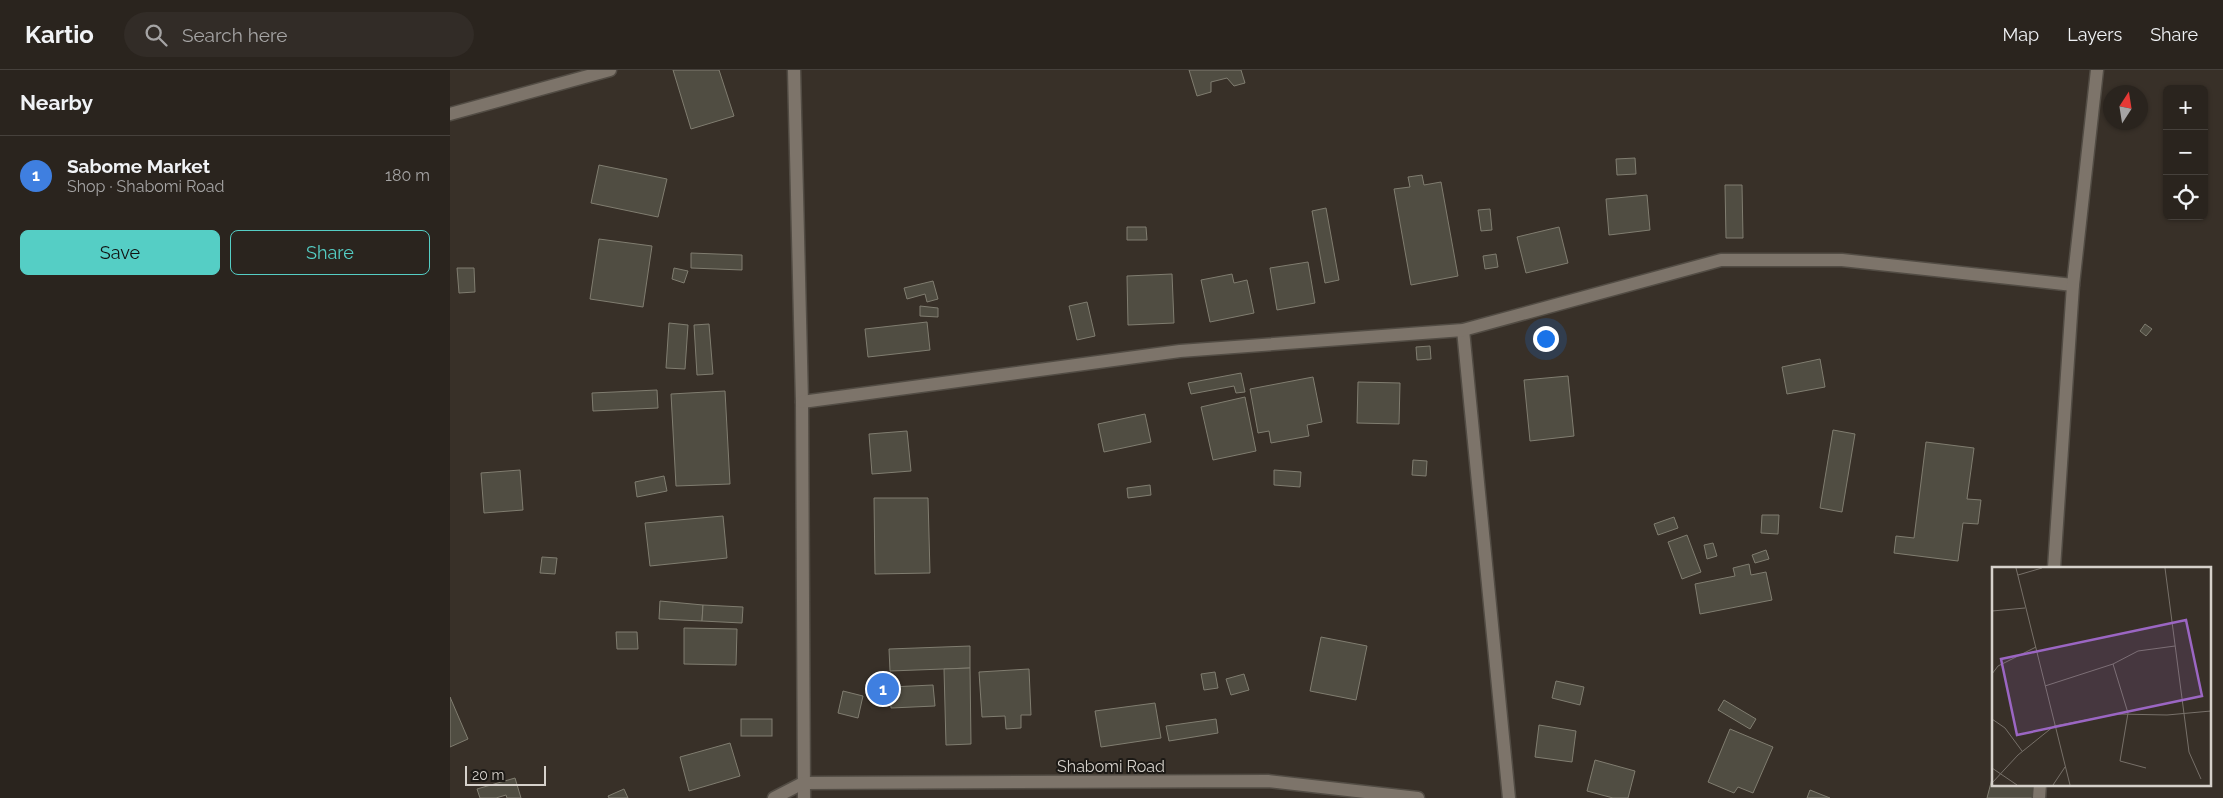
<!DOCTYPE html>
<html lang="en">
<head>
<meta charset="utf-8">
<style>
  :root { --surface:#2a241e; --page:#322c27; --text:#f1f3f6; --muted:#a5a4a4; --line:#46413c; --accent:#55cec5 }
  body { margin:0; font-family:Raleway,sans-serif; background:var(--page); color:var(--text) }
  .controls { position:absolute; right:15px; top:15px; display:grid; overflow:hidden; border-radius:8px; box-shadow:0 1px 4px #0004 }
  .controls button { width:45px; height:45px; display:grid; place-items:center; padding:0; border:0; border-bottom:1px solid var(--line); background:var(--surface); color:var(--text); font:25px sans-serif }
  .compass { position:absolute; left:1653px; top:15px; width:45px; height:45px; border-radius:50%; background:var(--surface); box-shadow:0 1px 4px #0004; rotate:12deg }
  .scale { position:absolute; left:15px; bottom:12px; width:81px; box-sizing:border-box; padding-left:5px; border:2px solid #d6d1cb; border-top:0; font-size:14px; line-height:18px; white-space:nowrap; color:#d6d1cb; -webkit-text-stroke:4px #1c1915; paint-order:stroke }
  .you { position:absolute; left:1095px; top:268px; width:18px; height:18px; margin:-12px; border:4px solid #fff; border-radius:50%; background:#1a73e8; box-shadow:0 0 0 8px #1a73e833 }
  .badge { display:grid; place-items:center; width:32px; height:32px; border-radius:50%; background:var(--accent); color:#fff; font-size:16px; font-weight:700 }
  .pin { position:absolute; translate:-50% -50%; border:2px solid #fff; box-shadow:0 1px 5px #0006 }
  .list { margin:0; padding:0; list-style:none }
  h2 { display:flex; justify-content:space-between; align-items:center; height:65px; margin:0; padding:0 20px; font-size:21px }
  h2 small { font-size:16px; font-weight:400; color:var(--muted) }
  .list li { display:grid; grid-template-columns:32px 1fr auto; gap:15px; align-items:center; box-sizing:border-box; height:80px; padding:0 20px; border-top:1px solid var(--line) }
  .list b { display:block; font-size:19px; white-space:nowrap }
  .list p { margin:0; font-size:16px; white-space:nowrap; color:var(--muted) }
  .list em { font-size:16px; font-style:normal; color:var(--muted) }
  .actions { display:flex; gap:10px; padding:15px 20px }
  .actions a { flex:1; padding:11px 0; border:1px solid var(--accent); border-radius:8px; text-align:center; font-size:18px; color:var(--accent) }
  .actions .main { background:var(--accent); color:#111 }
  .icon { flex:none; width:28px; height:28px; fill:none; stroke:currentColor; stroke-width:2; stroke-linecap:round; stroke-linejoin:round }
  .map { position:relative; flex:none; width:1773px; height:728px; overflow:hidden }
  header { display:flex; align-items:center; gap:30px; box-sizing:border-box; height:70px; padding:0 25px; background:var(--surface); border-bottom:1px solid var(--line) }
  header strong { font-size:24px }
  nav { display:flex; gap:28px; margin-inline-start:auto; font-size:18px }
  .search { width:350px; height:45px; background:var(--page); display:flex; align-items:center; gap:12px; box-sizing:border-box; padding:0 18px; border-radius:28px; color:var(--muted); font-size:19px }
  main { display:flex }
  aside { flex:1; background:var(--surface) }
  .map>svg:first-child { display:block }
</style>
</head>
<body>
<header>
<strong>Kartio</strong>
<div class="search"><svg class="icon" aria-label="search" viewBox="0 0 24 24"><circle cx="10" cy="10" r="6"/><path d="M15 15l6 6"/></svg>Search here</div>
<nav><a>Map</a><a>Layers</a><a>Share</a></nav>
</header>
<main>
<aside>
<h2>Nearby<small></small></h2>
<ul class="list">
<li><span class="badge" style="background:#3f7fe0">1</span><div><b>Sabome Market</b><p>Shop · Shabomi Road</p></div><em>180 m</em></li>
</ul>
<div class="actions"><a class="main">Save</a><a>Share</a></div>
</aside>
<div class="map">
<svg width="1773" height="728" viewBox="0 0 1773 728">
  <rect width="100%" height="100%" fill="#383028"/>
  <g fill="#504d42" stroke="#807d70">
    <path d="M223,0H269L284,46L241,59Z"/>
    <path d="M739,0H791L795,13L784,16L777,8L761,12V22L747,26Z"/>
    <path d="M1185,88L1186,104L1167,105L1166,89Z"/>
    <path d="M149,95L217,109L208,147L141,133Z"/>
    <path d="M972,105L974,115L991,112L1008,206L961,215L944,119L960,117L958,107Z"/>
    <path d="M1275,115H1292L1293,168H1276Z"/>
    <path d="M1197,125L1200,160L1159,165L1156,129Z"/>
    <path d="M876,138L889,210L875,213L862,141Z"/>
    <path d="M1040,139L1042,160L1031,161L1028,140Z"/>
    <path d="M677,157H696L697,170H677Z"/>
    <path d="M1109,157L1118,193L1076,203L1067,167Z"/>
    <path d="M149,169L202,176L193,237L140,229Z"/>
    <path d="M241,183L292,185V200L241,198Z"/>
    <path d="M1046,184L1048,197L1035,199L1033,186Z"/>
    <path d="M858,192L865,233L827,240L820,198Z"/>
    <path d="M7,198H24L25,222L9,223Z"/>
    <path d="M224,198L238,201L234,213L222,209Z"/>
    <path d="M722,204L724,253L678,255L677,206Z"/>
    <path d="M782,204L784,213L797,210L804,243L760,252L751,210Z"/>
    <path d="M483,211L488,229L477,232L475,224L457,229L454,218Z"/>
    <path d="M637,232L645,266L627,270L619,236Z"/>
    <path d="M470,236L488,238V247L470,246Z"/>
    <path d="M477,252L480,280L418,287L415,259Z"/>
    <path d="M219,253L238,255L235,299L216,298Z"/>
    <path d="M259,254L263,304L247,305L244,255Z"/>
    <path d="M1695,254L1702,259L1696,266L1690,261Z"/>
    <path d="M980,276L981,289L967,290L966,277Z"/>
    <path d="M1370,289L1375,317L1337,324L1332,297Z"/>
    <path d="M791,303L795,322L786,323L784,316L741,324L738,313Z"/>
    <path d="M1118,306L1124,366L1080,371L1074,310Z"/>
    <path d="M863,307L872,352L857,355L859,366L821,373L819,361L808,363L800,319Z"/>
    <path d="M908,312L950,313L949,354L907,353Z"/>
    <path d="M207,320L208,338L143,341L142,323Z"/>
    <path d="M275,321L280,414L226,416L221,324Z"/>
    <path d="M795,327L806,381L763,390L751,337Z"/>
    <path d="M695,344L701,372L654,382L648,354Z"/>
    <path d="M1383,360L1405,364L1392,442L1370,438Z"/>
    <path d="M457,361L461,401L422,404L419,364Z"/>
    <path d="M1476,372L1524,378L1517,429L1531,430L1528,454L1513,453L1508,491L1444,483L1446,466L1464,468Z"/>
    <path d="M963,390L977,391L976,406L962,405Z"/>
    <path d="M70,400L73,440L34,443L31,403Z"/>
    <path d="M824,400L851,402L850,417L824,415Z"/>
    <path d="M214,406L217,421L187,427L185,412Z"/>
    <path d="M700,415L701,425L678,428L677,418Z"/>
    <path d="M424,428H478L480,503L425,504Z"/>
    <path d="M1312,445H1329L1328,464L1311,463Z"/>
    <path d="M273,446L277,488L200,496L195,453Z"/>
    <path d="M1224,447L1228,458L1208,465L1204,454Z"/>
    <path d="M1237,465L1251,502L1232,509L1218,472Z"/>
    <path d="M1263,473L1267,486L1257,489L1254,475Z"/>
    <path d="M1316,480L1319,489L1305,493L1302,485Z"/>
    <path d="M92,487L107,488L105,504L90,503Z"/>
    <path d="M1299,494L1301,505L1316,502L1322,530L1250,544L1245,514L1285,506L1283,498Z"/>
    <path d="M210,531L253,535L252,551L209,549Z"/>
    <path d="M253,535L293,537L292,553L252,551Z"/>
    <path d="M234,558L287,559L286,595L234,594Z"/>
    <path d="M166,562H187L188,579H167Z"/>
    <path d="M871,567L917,576L906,630L860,621Z"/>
    <path d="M520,576V598L440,601L439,579Z"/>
    <path d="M520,598L521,674L496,675L494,599Z"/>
    <path d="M579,599L581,645H571V658L556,659L555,646L532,647L529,602Z"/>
    <path d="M765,602L768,618L754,620L751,604Z"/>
    <path d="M794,604L799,620L781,625L776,609Z"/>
    <path d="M1106,611L1134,617L1130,635L1102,628Z"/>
    <path d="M483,615L485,636L441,638L440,617Z"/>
    <path d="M393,621L413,626L408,648L388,643Z"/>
    <path d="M0,627L18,669L0,677Z"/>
    <path d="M1274,630L1306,649L1300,659L1268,640Z"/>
    <path d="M705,633L711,668L651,677L645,641Z"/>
    <rect x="291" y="649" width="31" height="17"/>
    <path d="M766,649L768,663L719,671L716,656Z"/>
    <path d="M1089,655L1126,661L1122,692L1085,687Z"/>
    <path d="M1280,659L1323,677L1303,723L1288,717L1284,723L1258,712Z"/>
    <path d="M280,673L290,706L239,721L230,687Z"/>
    <path d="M1145,690L1185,701L1178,728H1163L1137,721Z"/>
    <path d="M1543,705V714H1580L1589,716L1586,728H1537Z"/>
    <path d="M65,708L71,728H57L56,725L46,728H30L27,719Z"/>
    <path d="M174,719L178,728H159L158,726Z"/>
    <path d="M1360,720L1380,728H1357Z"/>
  </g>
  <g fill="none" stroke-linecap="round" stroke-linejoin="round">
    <defs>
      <g id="minor">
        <path d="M344,0L352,332L354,728"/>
        <path d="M0,44L160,0"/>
        <path d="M1013,260L1059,728"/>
        <path d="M352,332L730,281L1013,260L1271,190H1392L1623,215"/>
        <path d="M1604,498L1623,215L1647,0"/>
        <path d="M324,728L353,713L818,711L968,728"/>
        <path d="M1589,728L1590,714"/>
      </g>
    </defs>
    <use href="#minor" stroke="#524c44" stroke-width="15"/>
    <use href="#minor" stroke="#7d746a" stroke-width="12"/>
  </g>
  <g text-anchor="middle" stroke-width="4" stroke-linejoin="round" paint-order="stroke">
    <g font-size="16" fill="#d6d1cb" stroke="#1c1915">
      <text x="661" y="702">Shabomi Road</text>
    </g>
  </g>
  <g transform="translate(1542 497)">
    <rect width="219" height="219" fill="#383028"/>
    <path fill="none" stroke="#777069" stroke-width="1" d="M24,1L78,218M173,1L197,185L209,212M26,8L50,1M0,44L33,41M121,97L136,146L128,194L154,201M0,107L6,99L44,80M53,119L121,97L146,84L183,79M0,152L13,161L30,184M0,201L25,218M0,216L26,188L62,159L126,147L175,148L219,144M61,218L73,200"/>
    <path fill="#9b66c3" fill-opacity="0.15" stroke="#9b66c3" stroke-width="2.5" d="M194,53L210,129L25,168L9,92Z"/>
    <rect width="219" height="219" fill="none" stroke="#d6d1cb" stroke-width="2.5"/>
  </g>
</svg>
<div class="controls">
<button>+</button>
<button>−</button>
<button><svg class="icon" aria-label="locate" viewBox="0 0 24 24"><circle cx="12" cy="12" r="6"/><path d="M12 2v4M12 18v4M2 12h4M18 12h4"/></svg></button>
</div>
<svg class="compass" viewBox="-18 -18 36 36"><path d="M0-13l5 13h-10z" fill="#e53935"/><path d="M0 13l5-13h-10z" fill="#a5a4a4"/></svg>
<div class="scale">20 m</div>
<div class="you"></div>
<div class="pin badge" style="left:433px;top:619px;background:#3f7fe0">1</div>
</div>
</main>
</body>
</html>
